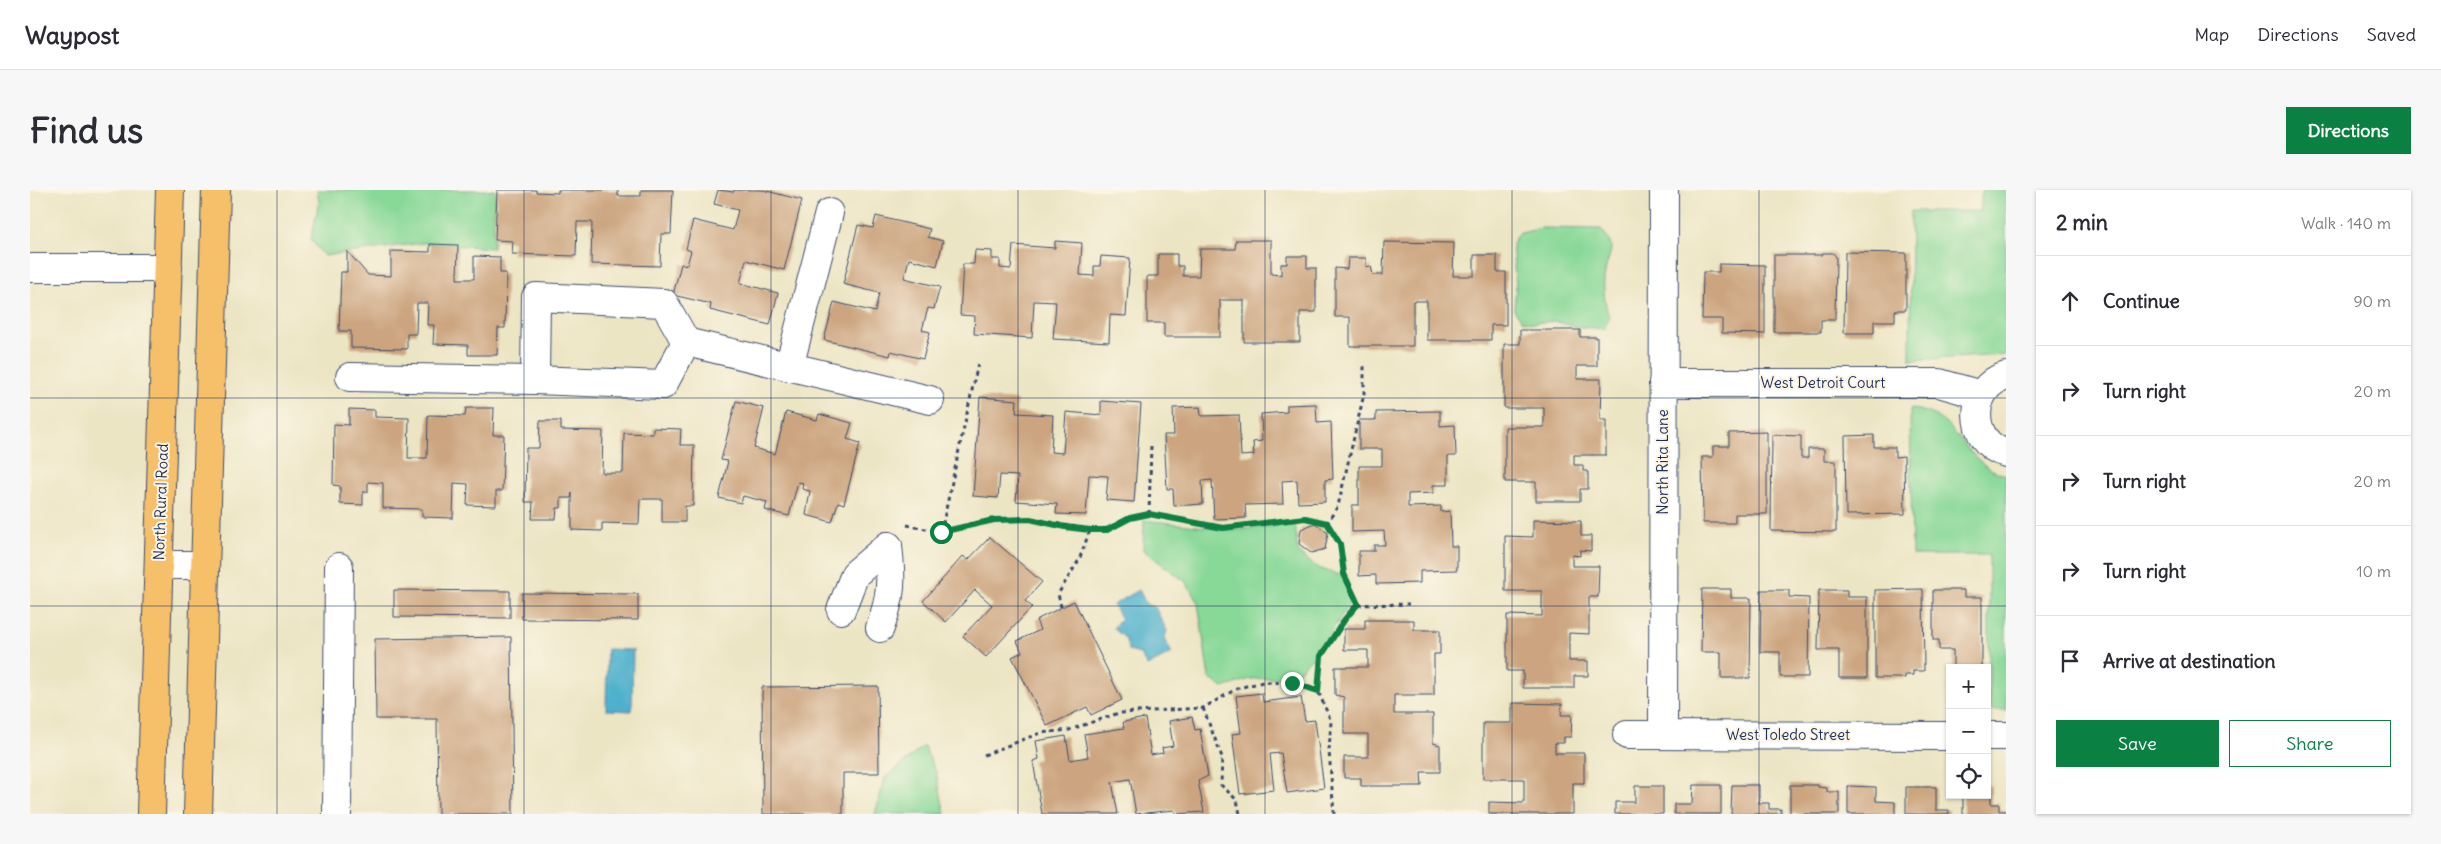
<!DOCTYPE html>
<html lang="en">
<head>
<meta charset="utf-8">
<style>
  :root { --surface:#fff; --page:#f7f7f7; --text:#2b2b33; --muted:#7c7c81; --line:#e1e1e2; --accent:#0b8043 }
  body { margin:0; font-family:Delius,sans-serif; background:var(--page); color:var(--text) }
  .controls { position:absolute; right:15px; bottom:15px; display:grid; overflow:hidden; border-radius:0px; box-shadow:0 1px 4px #0004 }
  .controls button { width:45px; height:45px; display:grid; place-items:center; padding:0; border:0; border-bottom:1px solid var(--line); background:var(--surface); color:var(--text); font:25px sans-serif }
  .stop { position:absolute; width:15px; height:15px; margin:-11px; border:4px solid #0b8043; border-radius:50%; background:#fff }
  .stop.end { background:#0b8043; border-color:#fff; box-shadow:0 1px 5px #0008 }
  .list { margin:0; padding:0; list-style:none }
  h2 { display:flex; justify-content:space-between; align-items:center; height:65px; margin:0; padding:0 20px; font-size:21px }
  h2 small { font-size:16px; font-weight:400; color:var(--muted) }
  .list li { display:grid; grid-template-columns:32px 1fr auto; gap:15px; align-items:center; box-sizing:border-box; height:90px; padding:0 20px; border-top:1px solid var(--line) }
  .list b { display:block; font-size:19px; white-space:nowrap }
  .list em { font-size:16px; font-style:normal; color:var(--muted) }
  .actions { display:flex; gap:10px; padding:15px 20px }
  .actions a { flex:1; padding:11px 0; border:1px solid var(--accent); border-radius:0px; text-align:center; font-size:18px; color:var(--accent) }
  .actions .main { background:var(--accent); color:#fff }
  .icon { flex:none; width:28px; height:28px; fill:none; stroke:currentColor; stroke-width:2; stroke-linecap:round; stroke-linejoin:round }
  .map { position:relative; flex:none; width:1976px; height:624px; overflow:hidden; border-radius:0px }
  header { display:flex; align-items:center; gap:30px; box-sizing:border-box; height:70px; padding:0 25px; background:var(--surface); border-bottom:1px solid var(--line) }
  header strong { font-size:24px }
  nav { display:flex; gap:28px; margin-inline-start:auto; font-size:18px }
  .intro { display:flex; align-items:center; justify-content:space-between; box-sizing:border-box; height:120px; padding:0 30px }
  h1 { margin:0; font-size:35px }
  .button { padding:12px 22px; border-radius:0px; background:var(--accent); color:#fff; font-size:18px; font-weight:700 }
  main { display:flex; gap:30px; padding:0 30px }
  aside { flex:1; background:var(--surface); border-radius:0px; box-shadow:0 1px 4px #0004 }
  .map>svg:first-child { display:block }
</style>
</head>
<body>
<header>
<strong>Waypost</strong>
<nav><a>Map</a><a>Directions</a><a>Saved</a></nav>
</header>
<div class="intro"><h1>Find us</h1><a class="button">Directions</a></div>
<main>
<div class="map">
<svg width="1976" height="624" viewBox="0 0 1976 624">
  <rect width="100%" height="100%" fill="#fcf5e5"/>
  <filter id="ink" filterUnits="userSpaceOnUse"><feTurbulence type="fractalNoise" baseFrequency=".02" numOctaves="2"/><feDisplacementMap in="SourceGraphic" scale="10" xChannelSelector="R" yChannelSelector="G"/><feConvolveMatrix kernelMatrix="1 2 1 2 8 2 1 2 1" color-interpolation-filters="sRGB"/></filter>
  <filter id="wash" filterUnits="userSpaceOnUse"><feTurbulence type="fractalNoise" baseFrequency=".0096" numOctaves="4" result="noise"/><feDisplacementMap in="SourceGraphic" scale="20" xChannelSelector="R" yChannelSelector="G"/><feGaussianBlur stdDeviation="1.12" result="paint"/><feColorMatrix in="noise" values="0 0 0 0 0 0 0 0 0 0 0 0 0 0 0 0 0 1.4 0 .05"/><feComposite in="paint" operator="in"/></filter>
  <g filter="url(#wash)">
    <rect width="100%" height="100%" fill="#ece5c4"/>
    <g fill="#88d897" stroke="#52847a">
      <path d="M287,0H465L463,58L392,53L294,66L281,50L289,11Z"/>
      <path d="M1951,0H1976V165L1880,170L1881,21H1951Z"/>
      <path d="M1511,38L1571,39C1588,60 1579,60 1575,82C1572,99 1575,113 1579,128L1574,139L1542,136L1524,131L1503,133L1493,131L1484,120L1486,95L1482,53L1488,44Z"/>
      <path d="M1880,219C1929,221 1932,275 1976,285V520H1959V365H1882Z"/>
      <path d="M1114,330L1202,340L1265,334L1268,363L1288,378L1313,386L1321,411L1290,459L1263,487L1220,489L1193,498L1179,488L1168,413L1156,392L1113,360Z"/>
      <path d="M894,556L906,582L915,624H845L855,588Z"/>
    </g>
    <g fill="#4db0cc" stroke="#347095">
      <path d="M1109,400L1117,415L1125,417L1137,441L1134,449L1142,463L1117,476L1110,464L1099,461L1095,448L1083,438L1091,429L1083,415Z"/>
      <path d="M577,459L603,460L602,521L576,520Z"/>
    </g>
    <g id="blocks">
      <g fill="#cca580">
        <path d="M467,0H506V2L528,3V0H588V6H611V0H643L641,44H631L630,76L561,74L562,32H547L546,66L482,64L483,51L465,50Z"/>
        <path d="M688,0L704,2V0H733L772,10L754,80L716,70L710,93L748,103L740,135L680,120L681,114L643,105L651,74L657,75L661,61L656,59L663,30L703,40L708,20L684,14Z"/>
        <path d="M846,26L900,39L898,47L913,51L907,76L879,69L874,88L910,97L904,119L898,118L892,140L900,142L893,169L861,161L860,166L794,150L804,112L845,122L849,103L813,94L828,35L843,38Z"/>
        <path d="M1206,50H1241V84L1251,85V74H1257V66H1277V78H1286V122H1270V152H1214V110H1190V147H1134V133H1117V86H1128V64H1147V76H1153V86H1169L1170,59H1205Z"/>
        <path d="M1025,51L1052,53L1050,85L1064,86V76H1070L1071,66L1100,68L1096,126L1080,125L1079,152L1023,149L1026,112L1004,111L1002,148L944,144L945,126L930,125L933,74H944L945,60L962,61V69H970V78L981,79L983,55L1025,58Z"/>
        <path d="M1354,52L1424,53L1423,86H1444V65H1467V82H1476V135H1461V150H1397V111H1383V156H1320V127H1305V78L1317,79L1318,68H1336V77L1341,76L1343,85H1353Z"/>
        <path d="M400,54L428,55L427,89H444V66L470,67V83H476L475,138H468L467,165H438V155L403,154L404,135H397L398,113H387L386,144H377V159L321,158V141H309L311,82H317V61L338,85L361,86V61L400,62Z"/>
        <path d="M1815,62L1876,63V120H1865V131H1844V143H1814Z"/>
        <path d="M1794,63H1803L1806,67L1805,130H1791V142H1744V65H1791Z"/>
        <path d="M1689,74L1735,75V144L1692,143V129H1672L1673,82H1689Z"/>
        <path d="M1490,140H1550V147H1567V176H1547V189H1571L1570,230H1576V265H1544V275H1553V281H1558V299H1550V311H1506V292H1475V237H1514V218H1474V154H1490Z"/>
        <path d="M950,207L987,210L986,223L1023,225L1021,262L1033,263L1036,222L1071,225V211L1111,214L1104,312L1076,310L1078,286L1059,285L1056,325L1026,324L1027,314L986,311L988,286L970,285L968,308L943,306Z"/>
        <path d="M706,211L734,218L724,258L745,264L756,222L787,230L789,224L822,233L817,249L830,253L814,314L808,312L802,332L776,325L780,301L772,299L773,293L768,292L759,326L735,320L737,312L713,306L711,313L689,308L698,271L691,270Z"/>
        <path d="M1286,214L1287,233L1301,232L1303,289L1295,290V312L1268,313L1267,290L1252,291L1253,314L1215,315L1216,328L1184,329L1182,290L1172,291L1173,314L1144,316L1143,299H1137L1134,245H1144L1143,218L1170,217L1171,226L1209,225L1211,266L1224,265L1223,252L1232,251L1231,224L1257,222V215Z"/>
        <path d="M436,218H464L463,245H474L472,301H466V316L437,315L438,294L424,293L423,328L392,327V319L353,318V293L338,292V302H333V315L310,314V296L303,295L304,234L319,235V219L345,220V227L379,228L378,268H397L398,225L435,226Z"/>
        <path d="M1410,221V236L1425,235L1426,266H1418V295H1403V303L1378,304V317L1411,316V322L1420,321L1421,356H1427V380L1390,381V393L1346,394V385L1329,386V361H1344V355H1355L1354,341L1322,342V315H1329V276H1352V259H1329V230H1346V222Z"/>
        <path d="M510,231H531V240L573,241L572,283H593L594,243L623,244V238L651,239L650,255H664L663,316H655V332H632V309H610L609,334L572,333V341L542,340V303L541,308H531V318H527L526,329H502L503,312H495L496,258H509Z"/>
        <path d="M1737,242V324H1705V333H1673L1672,267H1683V256H1699V243Z"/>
        <path d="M1742,245L1771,246V268H1778V259H1794V271H1806V342L1741,341Z"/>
        <path d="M1844,245V257H1865V267L1874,266L1875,324L1816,325L1815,246Z"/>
        <path d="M1503,330L1551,331V346H1561V361L1550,360V366L1542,365V376H1569L1568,407H1559V444L1539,443V471H1558V486H1544V498H1493V481H1477V425L1512,426V401H1475V346L1503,347Z"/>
        <path d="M1285,333L1298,343L1295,359L1281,363L1269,354L1271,339Z"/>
        <path d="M960,347L1012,392L995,411L1002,417L956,467L933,446L962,415L945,400L916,432L893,411L933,366L938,370Z"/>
        <path d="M1672,399H1701V408H1721L1720,488H1691V462H1671Z"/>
        <path d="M1893,399L1894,481H1883V485H1875V488H1845V400Z"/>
        <path d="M364,400L480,401V428L364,427Z"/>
        <path d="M1731,400H1759V407L1779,408L1778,487H1750V462H1730Z"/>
        <path d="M1789,400H1817V407H1837V488H1809V460H1788Z"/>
        <path d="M1903,400H1934V407H1952V478H1923V460H1909V450H1903Z"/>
        <path d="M492,403L608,404V430L492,429Z"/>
        <path d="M1044,411L1092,510L1061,525L1057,517L1017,536L982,467L992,462L987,451L1010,440L1006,430Z"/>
        <path d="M1335,430H1384V440H1410V464H1404V505H1364V524H1403V553L1410,555V582H1391L1392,596H1331V588H1314V567H1338V544H1314V507L1305,505V477H1338V460H1314V439H1335Z"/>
        <path d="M481,447L483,624H408L407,529H346L345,449Z"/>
        <path d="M848,496L849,583H813V624H733L732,497Z"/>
        <path d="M1232,503L1233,512L1271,507L1275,531L1285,530L1294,598L1257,603L1251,563L1240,564L1244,600L1210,604L1202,544L1211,543L1206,506Z"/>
        <path d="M1482,513L1532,514L1531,525H1542L1541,547H1534V553H1525V563H1554V593H1543V624H1459V612L1494,613V589H1453V533H1482Z"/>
        <path d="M1162,527L1165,540L1170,539L1178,586L1168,591L1174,622L1146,624L1144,620L1106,624L1100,589L1082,592L1088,624H1012L1003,571L1009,569L1006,551L1036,546L1040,570L1058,567L1054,544L1094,538L1093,532L1115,528L1121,565L1133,563L1132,558L1143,556L1139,531Z"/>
        <path d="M1663,595H1691V624H1644V614H1662Z"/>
        <path d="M1702,595H1729V613H1739V619H1751V624H1701Z"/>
        <path d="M1760,595H1788V597L1797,598V602H1809V624H1760Z"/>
        <path d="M1605,596H1633V624H1585V612H1605Z"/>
        <path d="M1818,596L1846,597V611L1865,612V624H1818Z"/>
        <path d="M1957,596H1961V614H1969V621H1976V624H1933V605H1957Z"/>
        <path d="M1876,597H1906V620H1919V624H1876Z"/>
      </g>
    </g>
  </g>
  <g filter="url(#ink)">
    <use href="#blocks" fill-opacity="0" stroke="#3a4a6d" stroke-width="1"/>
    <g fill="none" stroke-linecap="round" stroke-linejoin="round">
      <defs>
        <g id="minor">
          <path d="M0,78H138"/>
          <path d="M656,152L633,195L505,190L506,107L634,113L656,152L900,210"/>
          <path d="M759,177L799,23"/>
          <path d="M1976,186C1938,196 1937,253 1976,263"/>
          <path d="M320,187L505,190"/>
          <path d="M1633,193H1909L1951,205"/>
          <path d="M129,375H175"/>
          <path d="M811,420L825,384L858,356"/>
          <path d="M850,438C862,405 862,390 858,356"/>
          <path d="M1597,545L1920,546"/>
          <path d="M1633,545L1634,0"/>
          <path d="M1957,546H1976"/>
          <path d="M307,624L309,377"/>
        </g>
        <g id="major">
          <path d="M121,624L140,0"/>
          <path d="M168,624L186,0"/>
        </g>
      </defs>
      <use href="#minor" stroke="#3a4a6d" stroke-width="30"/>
      <use href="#major" stroke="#3a4a6d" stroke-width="30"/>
      <g stroke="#3a4a6d" stroke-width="3" stroke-dasharray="4 4" stroke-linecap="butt">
        <path d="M1119,324L1121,256"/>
        <path d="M877,335L914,343L940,334L964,330L1001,329L1060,340L1077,339L1100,328L1119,324L1193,338L1275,328L1297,333"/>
        <path d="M911,342L948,173"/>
        <path d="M1328,415L1314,385L1310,354L1297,333L1308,316L1334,204V176"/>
        <path d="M1031,417L1028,404L1049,370L1060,340"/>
        <path d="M1173,518L1192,567L1191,595L1207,610L1210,624"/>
        <path d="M954,565L1010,543L1039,540L1089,523L1173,518L1208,498L1233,492L1262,493L1288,501"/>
        <path d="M1304,624L1299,561L1301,531L1288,501L1291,466L1315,429L1328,415L1379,414"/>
      </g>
      <use href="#minor" stroke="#fff" stroke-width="28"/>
      <use href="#major" stroke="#f6c06b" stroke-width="28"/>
    </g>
  </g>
  <g fill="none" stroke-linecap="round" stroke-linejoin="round" filter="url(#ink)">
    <path stroke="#0b8043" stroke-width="6" d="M911,342L964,330L1000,329L1035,337L1060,340H1077L1100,328L1119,324L1193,338L1275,328L1297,333L1310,354L1314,384L1328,414L1315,429L1291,466L1288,501L1262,493"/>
  </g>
  <path fill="none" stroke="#1b2f5e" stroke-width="1" stroke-opacity="0.55" d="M247,0V624M494,0V624M741,0V624M988,0V624M1235,0V624M1482,0V624M1729,0V624M0,208H1976M0,416H1976"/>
  <g text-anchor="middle" stroke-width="4" stroke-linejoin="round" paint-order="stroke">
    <g font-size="15" fill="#1b2f5e" stroke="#fcf5e5">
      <text x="1793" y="198">West Detroit Court</text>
      <text transform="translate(1633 272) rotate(-90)" y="5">North Rita Lane</text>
      <text transform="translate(131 312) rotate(-88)" y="5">North Rural Road</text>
      <text x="1758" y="550">West Toledo Street</text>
    </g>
  </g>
</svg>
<div class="controls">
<button>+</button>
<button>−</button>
<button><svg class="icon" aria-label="locate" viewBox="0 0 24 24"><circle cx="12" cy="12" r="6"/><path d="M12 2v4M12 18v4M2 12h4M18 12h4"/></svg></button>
</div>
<div class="stop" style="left:911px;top:342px"></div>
<div class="stop end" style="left:1262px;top:493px"></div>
</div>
<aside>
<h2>2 min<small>Walk · 140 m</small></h2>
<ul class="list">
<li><svg class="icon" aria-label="ahead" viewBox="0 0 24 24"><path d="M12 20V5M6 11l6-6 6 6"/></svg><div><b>Continue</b></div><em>90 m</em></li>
<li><svg class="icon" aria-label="right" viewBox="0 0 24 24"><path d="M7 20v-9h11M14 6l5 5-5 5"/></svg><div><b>Turn right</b></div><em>20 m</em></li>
<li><svg class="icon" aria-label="right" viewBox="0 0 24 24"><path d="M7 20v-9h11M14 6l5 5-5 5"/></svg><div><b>Turn right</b></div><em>20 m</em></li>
<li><svg class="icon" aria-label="right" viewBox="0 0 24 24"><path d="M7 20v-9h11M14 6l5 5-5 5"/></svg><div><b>Turn right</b></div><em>10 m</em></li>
<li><svg class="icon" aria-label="arrive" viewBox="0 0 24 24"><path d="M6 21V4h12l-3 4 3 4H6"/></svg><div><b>Arrive at destination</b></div></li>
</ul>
<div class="actions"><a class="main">Save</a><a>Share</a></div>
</aside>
</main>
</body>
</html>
